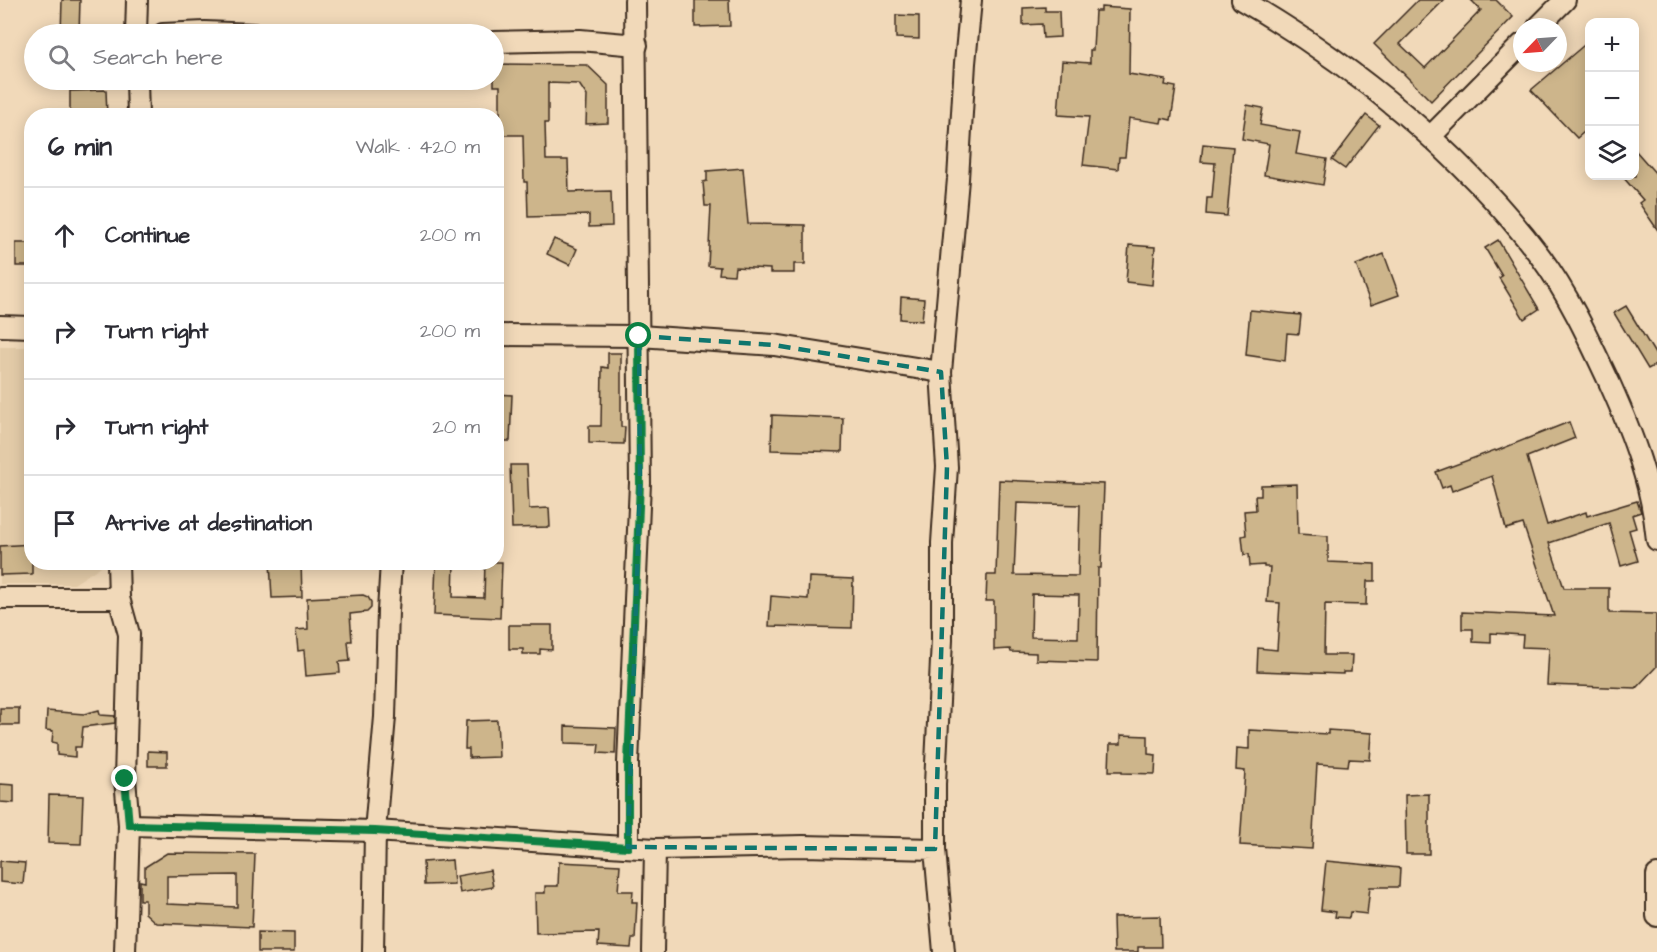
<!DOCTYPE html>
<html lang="en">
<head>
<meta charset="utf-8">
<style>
  :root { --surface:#fff; --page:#f2f2f3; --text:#2b2b33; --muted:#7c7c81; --line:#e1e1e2 }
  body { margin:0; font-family:"Architects Daughter",sans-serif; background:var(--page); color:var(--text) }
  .controls { position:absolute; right:18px; top:18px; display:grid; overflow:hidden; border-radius:12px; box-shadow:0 3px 15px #0003 }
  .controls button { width:54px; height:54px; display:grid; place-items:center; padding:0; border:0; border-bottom:2px solid var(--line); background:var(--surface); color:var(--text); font:30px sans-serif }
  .compass { position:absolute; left:1513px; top:18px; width:54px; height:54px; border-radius:50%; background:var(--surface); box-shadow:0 3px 15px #0003; rotate:245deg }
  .stop { position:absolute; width:18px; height:18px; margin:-14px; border:4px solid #0b8043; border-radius:50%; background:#fff }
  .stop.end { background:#0b8043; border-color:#fff; box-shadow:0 2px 6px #0008 }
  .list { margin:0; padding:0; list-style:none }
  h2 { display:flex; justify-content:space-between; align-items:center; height:78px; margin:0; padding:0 24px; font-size:26px }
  h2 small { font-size:20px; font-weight:400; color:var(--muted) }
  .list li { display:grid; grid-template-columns:39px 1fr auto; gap:18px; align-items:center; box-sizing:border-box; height:96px; padding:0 24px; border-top:2px solid var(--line) }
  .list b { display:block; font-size:22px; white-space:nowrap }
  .list em { font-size:20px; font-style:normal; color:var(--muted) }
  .icon { flex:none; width:33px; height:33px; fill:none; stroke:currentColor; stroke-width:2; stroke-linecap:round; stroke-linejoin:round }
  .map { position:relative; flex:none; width:1657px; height:952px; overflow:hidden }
  .search { position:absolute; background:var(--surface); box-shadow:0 3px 15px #0003; left:24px; top:24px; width:480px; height:66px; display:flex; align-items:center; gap:15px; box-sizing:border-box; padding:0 21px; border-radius:33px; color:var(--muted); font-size:22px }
  .panel { position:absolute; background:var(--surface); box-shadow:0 3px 15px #0003; left:24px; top:108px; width:480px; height:462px; border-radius:24px }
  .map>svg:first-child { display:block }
</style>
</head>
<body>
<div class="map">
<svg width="1657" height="952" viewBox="0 0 1657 952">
  <rect width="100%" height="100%" fill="#f1d9b9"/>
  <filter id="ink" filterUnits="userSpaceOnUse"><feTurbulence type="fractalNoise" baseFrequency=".0167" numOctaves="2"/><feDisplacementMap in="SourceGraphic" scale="12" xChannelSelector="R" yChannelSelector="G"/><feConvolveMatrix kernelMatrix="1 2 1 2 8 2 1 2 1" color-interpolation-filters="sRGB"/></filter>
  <g filter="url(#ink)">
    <path fill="#e3cba8" d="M0,347H31L32,562L106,563L74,584H0Z"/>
    <g fill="#cdb58b" stroke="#3b2a1e" stroke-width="1.5" fill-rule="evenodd">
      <path d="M62,0H80L79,34H61Z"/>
      <path d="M695,0H729L730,26L695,27Z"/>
      <path d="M1418,0H1444L1400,44L1425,68L1481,10L1471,0H1496L1513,17L1431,101L1374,44Z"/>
      <path d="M1045,7V11H1059L1060,37L1043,38L1042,24L1023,25V8Z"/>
      <path d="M1101,7L1130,9L1129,74L1166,80L1165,85L1176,87L1171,120L1162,118L1161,123L1129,118L1125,157H1119L1118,169L1083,165L1089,117L1058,115L1062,61L1090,63V50H1093L1095,11H1101Z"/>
      <path d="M896,15L919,16V39L896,38Z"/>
      <path d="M1590,40V127L1577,138L1531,90Z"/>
      <path d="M494,64L587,65L608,85V123L586,124L587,96L579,84L548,83V123H545L546,160H568L569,192L611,191L612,226L589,227V215L528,217L527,182H524L523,135H500V86H494Z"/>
      <path d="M106,90L107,116H70V91Z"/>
      <path d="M1247,105L1263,108L1260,125L1300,132L1296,154L1327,159L1323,185L1264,175L1269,144L1242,139Z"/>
      <path d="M1366,115L1379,125L1345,169L1332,160Z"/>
      <path d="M1203,144L1233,147L1227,216L1206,214L1207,198H1212L1215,163L1201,162Z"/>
      <path d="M1635,150L1657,175V229L1639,203L1643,200L1622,176H1635Z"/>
      <path d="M743,168L748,224L805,225V264H794V273H770V269L735,267L734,275L719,274L720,267L708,266L711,206H705L703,182L707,181V171Z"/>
      <path d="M554,239L577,249L570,265L547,254Z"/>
      <path d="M1498,240L1539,309L1524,319L1499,278L1502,276L1485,248Z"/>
      <rect x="16" y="243" width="16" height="23"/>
      <path d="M1129,245L1155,247L1152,285L1126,282Z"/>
      <path d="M1384,254L1399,295L1371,305L1356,265Z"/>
      <path d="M901,297L924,299L922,321L900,319Z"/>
      <path d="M1626,306L1657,357V364L1648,369L1614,313Z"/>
      <path d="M1250,310L1301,315L1299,334L1287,333L1285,361L1246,355Z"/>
      <path d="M608,353H621V427H625L624,444L589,443V426H601L602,367L608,368Z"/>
      <path d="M496,394L512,395L510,441H496Z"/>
      <path d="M772,415L843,418L842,452L771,450Z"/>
      <path d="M1569,422L1575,438L1527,457L1547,525L1586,512L1587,516L1637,501L1641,512L1632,515L1636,528L1629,530L1638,561L1621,566L1609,523L1549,543L1564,588H1609V613L1656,614V667L1636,688L1547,685L1549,648L1522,647L1523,635L1491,633V643L1473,642V629H1462V612L1554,616L1523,524L1506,529L1492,476L1452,491L1450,485L1442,488L1436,472L1495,450L1496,451Z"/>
      <path d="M510,465H527L529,509L549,508L550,527L512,528Z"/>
      <path d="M999,480L1104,484L1101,568H1098L1097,662L1036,660V653L1011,652L1010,649L994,650V601H986L987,575H996ZM1017,503L1080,505L1078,576L1014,575ZM1032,594L1079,595L1078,638L1031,637Z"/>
      <path d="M1297,484L1298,534L1328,536V562L1375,564V581H1367L1366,605L1325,604L1324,655H1352L1351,672H1343V674L1257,671L1258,648L1277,650L1280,603L1267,602L1270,567H1264V565L1250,566L1249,554L1244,555L1242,536L1246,535L1244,511L1256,510L1255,496H1261V485Z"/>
      <path d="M32,544V574L0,575V546Z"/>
      <path d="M270,562H301L302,597L272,598Z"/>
      <path d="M436,562H454L453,597L484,598L485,562H502L500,618L434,615Z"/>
      <path d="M809,577L853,579L852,628L769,626L771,596L808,599Z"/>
      <path d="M363,595L368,597L371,602V608L367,612L350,614L352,641H348L350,661L339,662L340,673L306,676L304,650L298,651L296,630L308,629L307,598Z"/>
      <path d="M509,625H552V650L540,649V654H523V649H509Z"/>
      <rect x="0" y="708" width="19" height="17"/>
      <path d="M99,710L100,715L115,716V723L83,727L81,747H75V757L57,755V743L52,742L53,731L46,730L47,711L84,714Z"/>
      <path d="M497,720L499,757L469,758V749H465L466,721Z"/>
      <path d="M565,726L616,728L615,754L598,753L599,744L565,743Z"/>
      <path d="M1249,730L1328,734V730L1372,733L1370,760L1349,759L1348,766L1317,764L1312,849L1240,845L1245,771L1236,770L1237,748L1249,749Z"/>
      <path d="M1121,735L1148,736V754L1156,755L1155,774L1122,773V771H1109L1110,744H1121Z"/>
      <path d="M148,751L167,752V766H148Z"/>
      <path d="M0,784L14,785V803L0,802Z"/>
      <path d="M1429,794V854H1406L1405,795Z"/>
      <path d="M49,795L83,796L81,844L48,843Z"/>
      <path d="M167,853L255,854L252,927L156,923L145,913V900H140V881L145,882V867ZM237,875V907L167,904V876Z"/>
      <path d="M452,860L454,884L424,885L423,862Z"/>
      <path d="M0,861L25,863L23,884L0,882Z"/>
      <path d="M1326,861L1400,868L1399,887H1370L1367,914L1350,912L1349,918L1335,917L1336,912L1321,910Z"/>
      <path d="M559,862L620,865L618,891H633L632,902H637L635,939H632L631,948L598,946L599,932L536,933L535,893H545V886H558Z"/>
      <path d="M490,870L493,887L460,893L457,876Z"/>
      <path d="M1160,916L1161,947H1138V952H1114L1113,917Z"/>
      <path d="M258,932L294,933V952H258Z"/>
    </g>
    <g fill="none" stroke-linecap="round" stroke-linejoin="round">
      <defs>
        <g id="minor">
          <path d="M1242,0C1353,64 1463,154 1540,256C1569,295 1590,341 1610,384C1633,435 1652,485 1657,540"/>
          <path d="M1538,27L1565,0"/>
          <path d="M136,34L137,0"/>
          <path d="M163,34L205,32L253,34"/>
          <path d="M494,42L580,40L637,45"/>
          <path d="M137,80L138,116"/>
          <path d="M1431,136L1522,44"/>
          <path d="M0,326L32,327"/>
          <path d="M496,335L639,336L774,345L941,372L947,467L942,543V640L935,784V849"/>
          <path d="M941,372L958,179L965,63L971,0"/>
          <path d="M118,562L119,598L129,634L125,779L129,825L125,952"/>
          <path d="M0,598H119"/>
          <path d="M129,825L375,831L655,849L803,846L935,849L944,952"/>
          <path d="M628,847V763L640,483L635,0"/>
          <path d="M1657,875V916"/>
          <path d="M373,952L375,831L385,717L388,611L391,562"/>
          <path d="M653,952L655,849"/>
        </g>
      </defs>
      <use href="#minor" stroke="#3b2a1e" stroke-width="24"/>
      <use href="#minor" stroke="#f1d9b9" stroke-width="20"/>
    </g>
  </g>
  <g fill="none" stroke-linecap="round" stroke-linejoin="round" filter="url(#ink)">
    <path stroke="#0b8043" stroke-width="8" d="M125,779L129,825L375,831L628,847V763L640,483L639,336"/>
  </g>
  <path fill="none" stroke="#0f766e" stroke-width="4.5" stroke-dasharray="12 8" stroke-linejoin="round" d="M639,336L774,345L941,372L947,467L935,849L628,847L640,483Z"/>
</svg>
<div class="controls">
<button>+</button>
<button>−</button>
<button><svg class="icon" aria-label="layers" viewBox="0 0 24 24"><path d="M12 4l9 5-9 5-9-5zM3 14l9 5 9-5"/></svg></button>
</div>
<svg class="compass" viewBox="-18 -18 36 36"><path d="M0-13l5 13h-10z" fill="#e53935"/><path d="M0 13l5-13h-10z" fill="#7c7c81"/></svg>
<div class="stop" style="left:639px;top:336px"></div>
<div class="stop end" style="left:125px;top:779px"></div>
<div class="search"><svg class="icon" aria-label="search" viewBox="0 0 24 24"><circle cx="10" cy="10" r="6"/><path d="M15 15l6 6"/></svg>Search here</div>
<section class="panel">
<h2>6 min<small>Walk · 420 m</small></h2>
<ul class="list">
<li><svg class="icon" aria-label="ahead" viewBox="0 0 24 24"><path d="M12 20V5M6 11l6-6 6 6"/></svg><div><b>Continue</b></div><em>200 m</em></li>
<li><svg class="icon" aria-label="right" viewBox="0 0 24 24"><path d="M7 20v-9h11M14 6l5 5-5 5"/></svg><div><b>Turn right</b></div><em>200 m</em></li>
<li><svg class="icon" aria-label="right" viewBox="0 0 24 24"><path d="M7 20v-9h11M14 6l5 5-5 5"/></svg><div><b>Turn right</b></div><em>20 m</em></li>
<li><svg class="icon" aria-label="arrive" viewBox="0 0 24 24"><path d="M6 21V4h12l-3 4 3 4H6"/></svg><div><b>Arrive at destination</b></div></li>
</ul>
</section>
</div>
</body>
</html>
